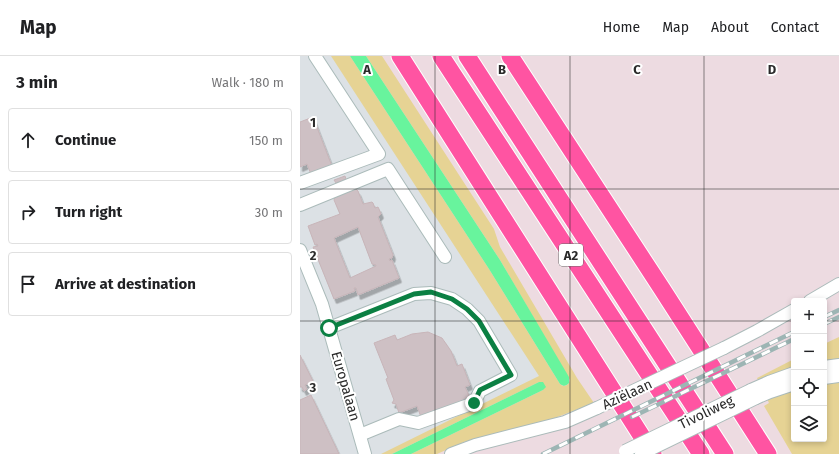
<!DOCTYPE html>
<html lang="en">
<head>
<meta charset="utf-8">
<style>
  :root { --surface:#fff; --page:#f6f6f6; --text:#202124; --muted:#757577; --line:#e0e0e0 }
  body { margin:0; font-family:"Fira Sans",sans-serif; background:var(--page); color:var(--text) }
  .controls { position:absolute; right:12px; bottom:12px; display:grid; overflow:hidden; border-radius:4px; box-shadow:0 2px 6px #0003 }
  .controls button { width:36px; height:36px; display:grid; place-items:center; padding:0; border:0; border-bottom:1px solid var(--line); background:var(--surface); color:var(--text); font:20px sans-serif }
  .stop { position:absolute; width:12px; height:12px; margin:-9px; border:3px solid #0b8043; border-radius:50%; background:#fff }
  .stop.end { background:#0b8043; border-color:#fff; box-shadow:0 1px 4px #0008 }
  .list { margin:0; padding:0; list-style:none }
  h2 { display:flex; justify-content:space-between; align-items:center; height:52px; margin:0; padding:0 16px; font-size:17px }
  h2 small { font-size:13px; font-weight:400; color:var(--muted) }
  .list li { display:grid; grid-template-columns:26px 1fr auto; gap:12px; align-items:center; box-sizing:border-box; height:64px; margin:0 8px 8px; padding:0 8px; border:1px solid var(--line); border-radius:4px }
  .list b { display:block; font-size:15px; white-space:nowrap }
  .list em { font-size:13px; font-style:normal; color:var(--muted) }
  .icon { flex:none; width:22px; height:22px; fill:none; stroke:currentColor; stroke-width:2; stroke-linecap:round; stroke-linejoin:round }
  .map { position:relative; flex:none; width:539px; height:398px; overflow:hidden }
  header { display:flex; align-items:center; gap:24px; box-sizing:border-box; height:56px; padding:0 20px; background:var(--surface); border-bottom:1px solid var(--line) }
  header strong { font-size:19px }
  nav { display:flex; gap:22px; margin-inline-start:auto; font-size:14px }
  main { display:flex }
  aside { flex:1; background:var(--surface) }
  .map>svg:first-child { display:block }
</style>
</head>
<body>
<header>
<strong>Map</strong>
<nav><a>Home</a><a>Map</a><a>About</a><a>Contact</a></nav>
</header>
<main>
<aside>
<h2>3 min<small>Walk · 180 m</small></h2>
<ul class="list">
<li><svg class="icon" aria-label="ahead" viewBox="0 0 24 24"><path d="M12 20V5M6 11l6-6 6 6"/></svg><div><b>Continue</b></div><em>150 m</em></li>
<li><svg class="icon" aria-label="right" viewBox="0 0 24 24"><path d="M7 20v-9h11M14 6l5 5-5 5"/></svg><div><b>Turn right</b></div><em>30 m</em></li>
<li><svg class="icon" aria-label="arrive" viewBox="0 0 24 24"><path d="M6 21V4h12l-3 4 3 4H6"/></svg><div><b>Arrive at destination</b></div></li>
</ul>
</aside>
<div class="map">
<svg width="539" height="398" viewBox="0 0 539 398">
  <defs>
    <filter id="shadow"><feDropShadow dx="2.5" dy="4.5" stdDeviation="0" flood-color="#0004"/></filter>
  </defs>
  <rect width="100%" height="100%" fill="#eddbe1"/>
  <path fill="#dce1e5" d="M0,0H33L240,320L83,398H0Z"/>
  <g fill="#e6d394">
    <path d="M31,0H50L189,213L260,328C264,332 269,329 270,324L200,204L66,0H82L194,173L200,191L277,322L294,347L252,363L224,371L196,377L164,386L137,398H111L243,334L239,326L92,398H81L239,320Z"/>
    <path d="M539,281V398H492L464,350L469,347L457,322L494,303V383H524V288Z"/>
  </g>
  <g fill="#68f49d">
    <path d="M50,0H66L200,204L269,321V327C266,330 264,331 260,328L189,213Z"/>
    <path d="M239,326H243L246,331L243,334L111,398H92Z"/>
  </g>
  <g fill="#cec0c4" stroke="#c8b5b9" fill-rule="evenodd" filter="url(#shadow)">
    <path d="M13,61L33,113L12,121L7,108L0,111V66Z"/>
    <path d="M45,120L46,123L36,127L34,124Z"/>
    <path d="M55,132L58,135L63,148L72,146L73,147L75,152L78,151L79,153L81,158L78,161L93,199L92,202L89,203L90,205L92,204L99,222L58,239L56,232H54L55,235L34,243L13,191L18,190L17,188L15,189L8,170L40,158L34,144L35,140ZM58,171L72,208L76,209V210L50,222L34,182Z"/>
    <path d="M128,276L142,282L151,295L157,310L162,308L170,329L165,331L171,344L122,364L117,350L99,357L96,348L92,347L94,344L86,323L88,322L74,287L95,279L97,284L112,278Z"/>
    <path d="M0,299L13,325L5,329L7,333L4,335L2,331H0Z"/>
    <path d="M11,339L39,398H0V344Z"/>
  </g>
  <g fill="none" stroke-linecap="round" stroke-linejoin="round">
    <defs>
      <g id="minor">
        <path d="M0,127L79,98L15,0"/>
        <path d="M0,149L88,113L145,201"/>
        <path d="M0,194L22,248L65,398"/>
        <path d="M510,245L539,228"/>
        <path d="M29,272L114,238L131,237L152,243L167,253L179,265L211,319L180,335L174,347L118,367L99,363L60,379"/>
        <path d="M424,292L457,275L494,254"/>
        <path d="M524,311L539,309"/>
        <path d="M524,322L539,320"/>
        <path d="M451,334L469,326L494,317"/>
        <path d="M456,342L470,336L494,328"/>
        <path d="M151,398L175,389L265,366L297,352"/>
      </g>
      <g id="highway">
        <path d="M100,0L353,398"/>
        <path d="M141,0L401,398"/>
        <path d="M167,0L425,398"/>
        <path d="M210,0L362,233L468,398"/>
      </g>
    </defs>
    <use href="#minor" stroke="#abbbba" stroke-width="14"/>
    <use href="#highway" stroke="#fff" stroke-width="19"/>
    <use href="#minor" stroke="#fff" stroke-width="12"/>
    <use href="#highway" stroke="#ff54a2" stroke-width="17"/>
    <defs>
      <g id="rail">
        <path d="M524,261L539,254"/>
        <path d="M524,268L539,261"/>
        <path d="M332,361L494,283"/>
        <path d="M243,398L494,276"/>
      </g>
    </defs>
    <use href="#rail" stroke="#9db5b4" stroke-width="4.5"/>
    <use href="#rail" stroke="#fff" stroke-width="3" stroke-dasharray="9" stroke-linecap="butt"/>
    <defs>
      <g id="minor-bridge">
        <path d="M297,352L424,292"/>
        <path d="M325,395L451,334"/>
        <path d="M341,398L456,342"/>
      </g>
    </defs>
    <use href="#minor-bridge" stroke="#abbbba" stroke-width="14" stroke-linecap="butt"/>
    <use href="#minor-bridge" stroke="#fff" stroke-width="12"/>
  </g>
  <g fill="none" stroke-linecap="round" stroke-linejoin="round">
    <path stroke="#0b8043" stroke-width="5" d="M29,272L114,238L131,236L152,243L167,253L179,265L211,319L180,334L174,347"/>
  </g>
  <path fill="none" stroke="#2a2a2a" stroke-width="1" stroke-opacity="0.55" d="M135,0V398M270,0V398M404,0V398M0,133H539M0,265H494M524,265H539"/>
  <g text-anchor="middle" stroke-width="4" stroke-linejoin="round" paint-order="stroke">
    <rect fill="#fff" stroke="#6a6a6a" stroke-width="1" x="259" y="188" width="24" height="22" rx="3"/>
    <g font-size="13" font-weight="bold" fill="#2a2a2a">
      <text x="271" y="204">A2</text>
    </g>
    <g font-size="14" fill="#2a2a2a" stroke="#fff">
      <text transform="translate(46 330) rotate(74)" y="5">Europalaan</text>
      <text transform="translate(327 338) rotate(-25)" y="5">Aziëlaan</text>
      <text transform="translate(406 356) rotate(-26)" y="5">Tivoliweg</text>
    </g>
  </g>
  <g font-size="13" text-anchor="middle" font-weight="bold" fill="#2a2a2a" stroke="#fff" stroke-width="4" stroke-linejoin="round" paint-order="stroke">
    <text x="67" y="18">A</text>
    <text x="202" y="18">B</text>
    <text x="337" y="18">C</text>
    <text x="472" y="18">D</text>
    <text x="13" y="71">1</text>
    <text x="13" y="204">2</text>
    <text x="13" y="336">3</text>
  </g>
</svg>
<div class="controls">
<button>+</button>
<button>−</button>
<button><svg class="icon" aria-label="locate" viewBox="0 0 24 24"><circle cx="12" cy="12" r="6"/><path d="M12 2v4M12 18v4M2 12h4M18 12h4"/></svg></button>
<button><svg class="icon" aria-label="layers" viewBox="0 0 24 24"><path d="M12 4l9 5-9 5-9-5zM3 14l9 5 9-5"/></svg></button>
</div>
<div class="stop" style="left:29px;top:272px"></div>
<div class="stop end" style="left:174px;top:347px"></div>
</div>
</main>
</body>
</html>
